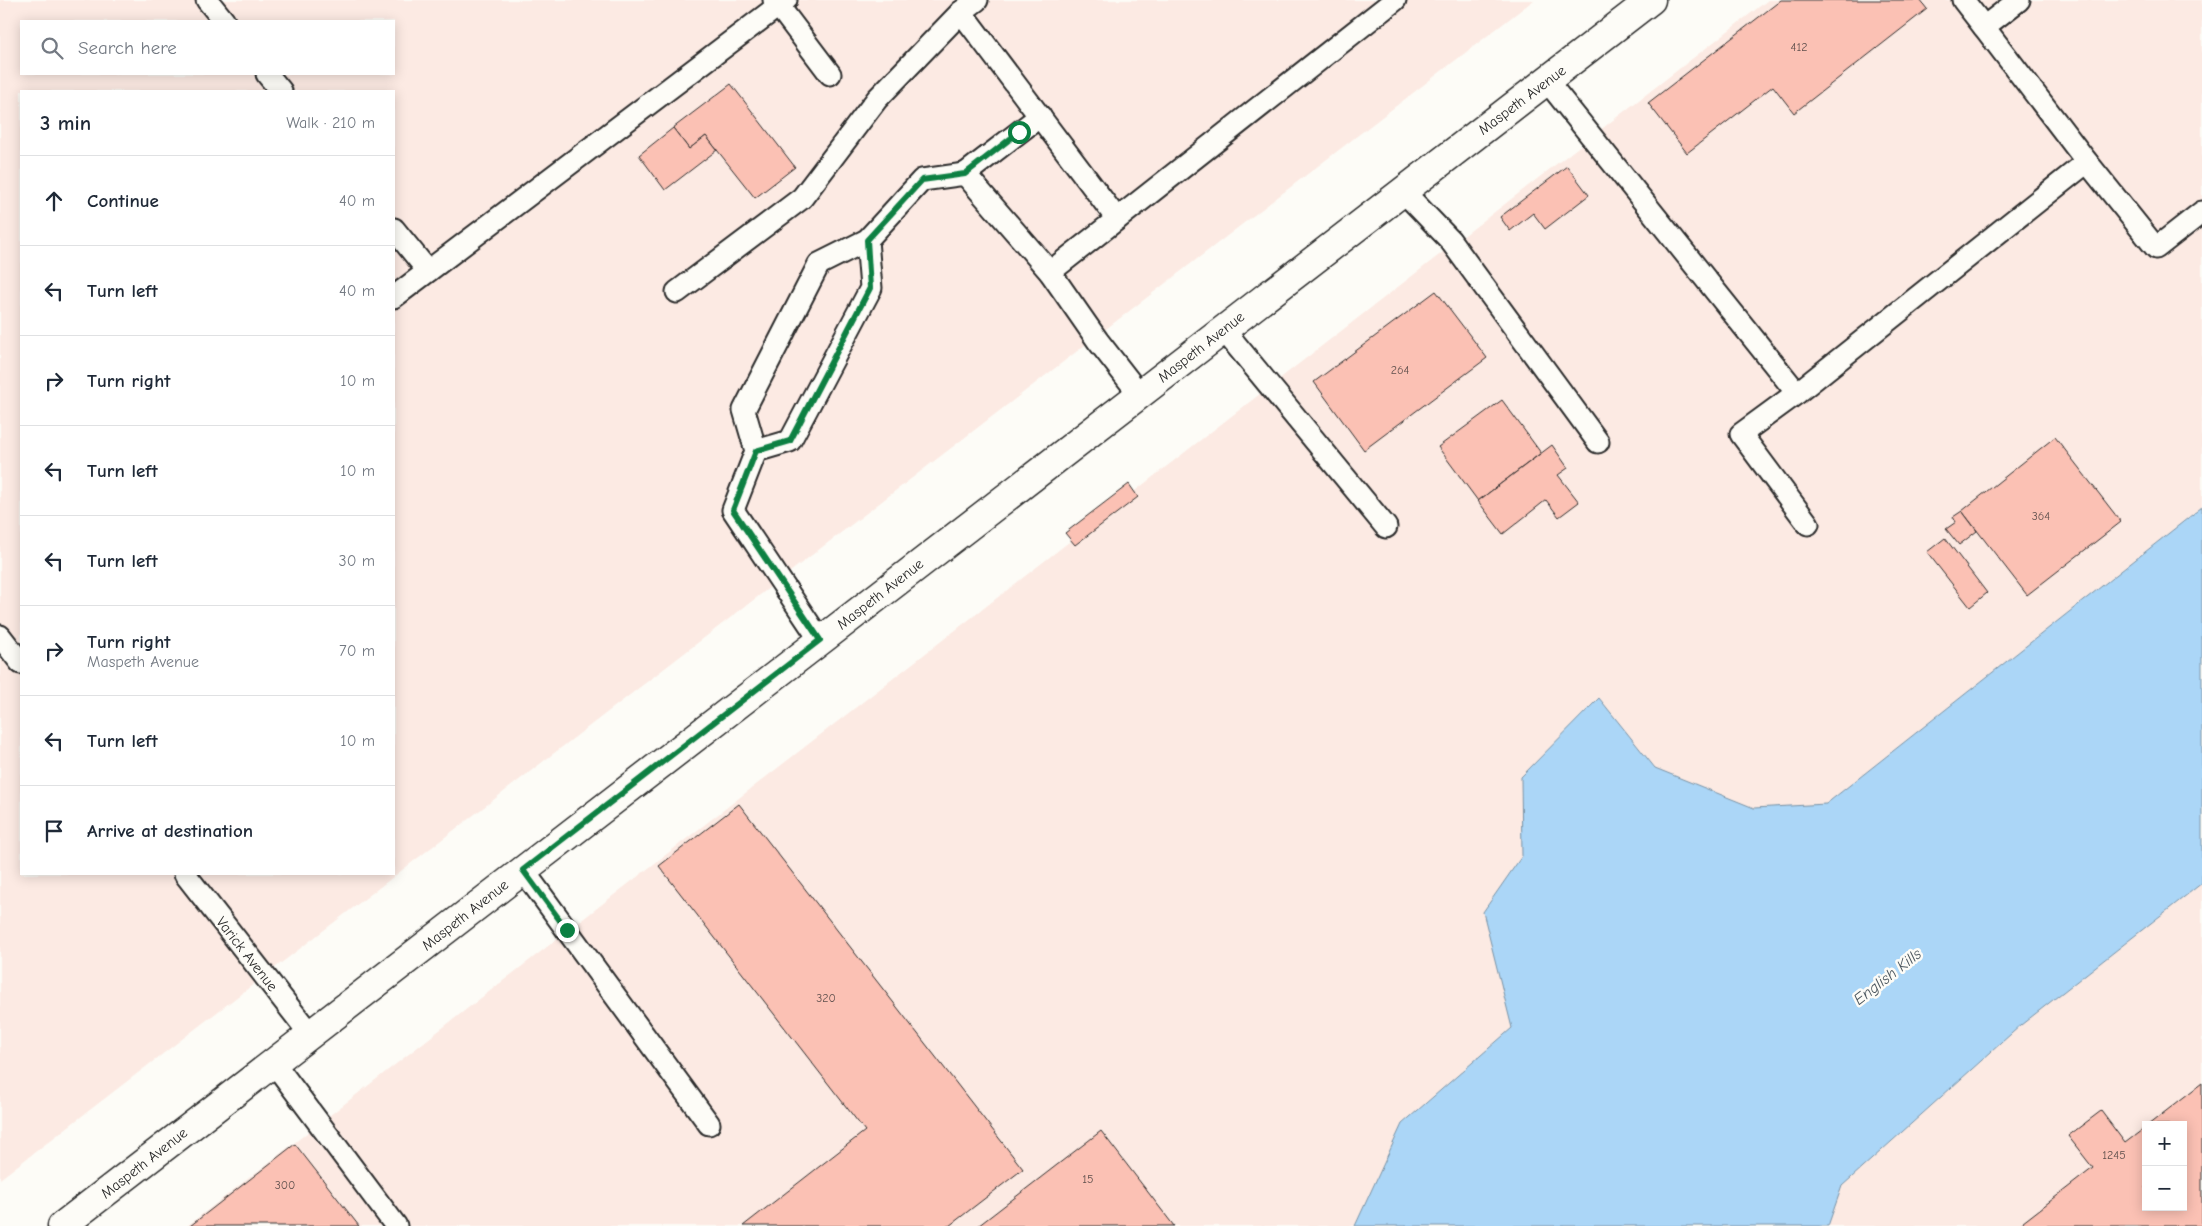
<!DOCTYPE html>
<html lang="en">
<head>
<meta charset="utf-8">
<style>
  :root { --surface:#fff; --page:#f2f2f3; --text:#1f2937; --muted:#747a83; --line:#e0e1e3 }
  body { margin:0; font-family:"Comic Neue",sans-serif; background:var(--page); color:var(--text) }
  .controls { position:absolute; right:15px; bottom:15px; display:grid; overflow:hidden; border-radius:0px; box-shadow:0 2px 12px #0003 }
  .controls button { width:45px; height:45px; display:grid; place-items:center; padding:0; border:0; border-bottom:1px solid var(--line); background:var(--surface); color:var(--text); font:25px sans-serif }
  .stop { position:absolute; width:15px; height:15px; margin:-11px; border:4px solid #0b8043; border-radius:50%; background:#fff }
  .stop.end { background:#0b8043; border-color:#fff; box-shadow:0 1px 5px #0008 }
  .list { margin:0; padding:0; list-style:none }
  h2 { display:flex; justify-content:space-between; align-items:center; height:65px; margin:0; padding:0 20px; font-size:21px }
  h2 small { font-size:16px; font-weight:400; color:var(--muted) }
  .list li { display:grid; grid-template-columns:32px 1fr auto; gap:15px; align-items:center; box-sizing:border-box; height:90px; padding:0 20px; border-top:1px solid var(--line) }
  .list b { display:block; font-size:19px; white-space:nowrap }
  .list p { margin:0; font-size:16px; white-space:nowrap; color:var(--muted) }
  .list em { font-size:16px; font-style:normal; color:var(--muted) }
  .icon { flex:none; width:28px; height:28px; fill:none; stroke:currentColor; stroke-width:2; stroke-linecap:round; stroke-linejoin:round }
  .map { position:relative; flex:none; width:2202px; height:1226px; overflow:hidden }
  .search { position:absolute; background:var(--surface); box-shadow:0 2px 12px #0003; left:20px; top:20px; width:375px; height:55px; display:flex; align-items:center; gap:12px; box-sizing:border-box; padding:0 18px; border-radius:0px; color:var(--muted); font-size:19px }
  .panel { position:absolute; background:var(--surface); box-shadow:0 2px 12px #0003; left:20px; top:90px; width:375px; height:785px; border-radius:0px }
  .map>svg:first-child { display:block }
</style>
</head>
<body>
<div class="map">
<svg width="2202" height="1226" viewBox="0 0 2202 1226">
  <rect width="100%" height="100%" fill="#fdfcf7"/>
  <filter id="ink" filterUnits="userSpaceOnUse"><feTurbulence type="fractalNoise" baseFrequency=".02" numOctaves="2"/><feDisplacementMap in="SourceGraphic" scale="10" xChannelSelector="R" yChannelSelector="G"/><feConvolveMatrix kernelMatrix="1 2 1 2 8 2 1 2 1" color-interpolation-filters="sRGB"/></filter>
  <g filter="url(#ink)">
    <g fill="#fceae3" fill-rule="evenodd">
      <path d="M0,0H1534L0,1179ZM21,21H394V74H21ZM21,91H394V874H21Z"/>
      <path d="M1768,0H2202V507L1826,804L1754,808L1655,768L1599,698L1521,777L1522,856L1483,912L1512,1028L1402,1124L1355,1226H187Z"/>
      <path d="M2202,883V1226H1828L1842,1186L2021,1025ZM2146,1125H2183V1207H2146Z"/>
    </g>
    <path fill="#abd6f7" stroke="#7892a5" d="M2202,507V883L2021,1025L1842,1186L1828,1226H1355L1402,1124L1512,1028L1483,912L1522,856L1521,777L1599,698L1655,768L1754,808L1826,804Z"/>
    <g fill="#fbc1b4" stroke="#2b2b2b">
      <path d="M1781,0H1920L1927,9L1794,113L1773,86L1687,153L1648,103Z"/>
      <path d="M731,84L795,167L755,198L706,136L689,149L673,128Z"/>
      <path d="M673,128L689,149L706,136L717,150L665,190L639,155Z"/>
      <path d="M1567,166L1589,195L1545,229L1533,213L1510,231L1500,217Z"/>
      <path d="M1436,291L1487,358L1364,450L1314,382Z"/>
      <path d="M1502,400L1541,453L1478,501L1438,447Z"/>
      <path d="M2055,437L2121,522L2027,595L1962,511Z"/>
      <path d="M1552,445L1568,468L1558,475L1579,502L1559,517L1546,500L1503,534L1478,501Z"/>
      <path d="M1129,484L1138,497L1075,545L1065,533Z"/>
      <path d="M1962,511L1977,531L1959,545L1946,529L1956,522L1953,517Z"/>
      <path d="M1945,538L1987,593L1970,607L1927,552Z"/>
      <path d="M739,804L1023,1169L949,1226H743L865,1131L659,866Z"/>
      <path d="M2202,1083V1226H2018L2093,1168L2068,1136L2101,1111L2125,1143L2146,1127V1207H2183V1125H2148Z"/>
      <path d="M1101,1131L1174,1226H978Z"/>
      <path d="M295,1144L359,1226H190Z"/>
    </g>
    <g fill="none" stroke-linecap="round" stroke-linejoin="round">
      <defs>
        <g id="service">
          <path d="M207,0L224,21"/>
          <path d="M774,0L830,74"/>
          <path d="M1963,0L1984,27"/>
          <path d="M2019,0L1984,27L2087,162"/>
          <path d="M961,12L1117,219"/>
          <path d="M267,74L281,91"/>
          <path d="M1547,81L1797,393"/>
          <path d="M965,174L1040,116"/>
          <path d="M1403,191L1450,240L1598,442"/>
          <path d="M394,229L428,271"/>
          <path d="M1050,272L1395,0"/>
          <path d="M677,292L802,198L877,99L961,12L977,0"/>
          <path d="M394,297L786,0"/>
          <path d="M1223,329L1386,527"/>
          <path d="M756,451L790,441L871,288L867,240"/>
          <path d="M1808,524L1741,434L1797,393L2087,162L2156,248L2202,212"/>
          <path d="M0,636L21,663"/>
          <path d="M820,640L733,510L756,451L744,410L819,264L867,240L922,180L965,174L1050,272L1098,341L1140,395"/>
          <path d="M523,870L709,1124"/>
          <path d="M185,874L310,1034"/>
          <path d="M274,1063L396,1226"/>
        </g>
        <path id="minor" d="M62,1226L1651,0"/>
      </defs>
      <use href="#service" stroke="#2b2b2b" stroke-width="25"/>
      <use href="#minor" stroke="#2b2b2b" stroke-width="31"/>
      <use href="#service" stroke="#fdfcf7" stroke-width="21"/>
      <use href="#minor" stroke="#fdfcf7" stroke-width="28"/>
    </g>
  </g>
  <g fill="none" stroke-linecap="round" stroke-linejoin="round" filter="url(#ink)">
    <path stroke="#0b8043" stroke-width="6" d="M567,930L523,870L820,640L733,510L756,451L790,441L870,288L867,240L922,180L965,174L1019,132"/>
  </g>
  <g text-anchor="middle" stroke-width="5" stroke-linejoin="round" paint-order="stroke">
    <g font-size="12" fill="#5f504d">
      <text x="1799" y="51">412</text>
      <text x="1400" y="374">264</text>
      <text x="2041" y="520">364</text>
      <text x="826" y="1002">320</text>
      <text x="2114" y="1159">1245</text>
      <text x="1088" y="1183">15</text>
      <text x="285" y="1189">300</text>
    </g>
    <g font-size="15" fill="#2b2b2b" stroke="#fdfcf7">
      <text transform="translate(1522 100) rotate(-37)" y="5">Maspeth Avenue</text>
      <text transform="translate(1201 347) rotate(-38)" y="5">Maspeth Avenue</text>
      <text transform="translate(880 594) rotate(-38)" y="5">Maspeth Avenue</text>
      <text transform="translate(465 915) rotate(-38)" y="5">Maspeth Avenue</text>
      <text transform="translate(247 954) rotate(52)" y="5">Varick Avenue</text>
      <text transform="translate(144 1163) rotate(-38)" y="5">Maspeth Avenue</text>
    </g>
    <g font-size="16" font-style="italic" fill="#4b565e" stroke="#fdfcf7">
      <text transform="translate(1887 976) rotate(-38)" y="6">English Kills</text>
    </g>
  </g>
</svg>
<div class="controls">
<button>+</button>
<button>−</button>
</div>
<div class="stop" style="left:1019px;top:132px"></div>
<div class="stop end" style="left:567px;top:930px"></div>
<div class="search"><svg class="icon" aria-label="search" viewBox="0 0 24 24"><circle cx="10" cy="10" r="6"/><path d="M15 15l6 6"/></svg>Search here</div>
<section class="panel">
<h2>3 min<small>Walk · 210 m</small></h2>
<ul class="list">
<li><svg class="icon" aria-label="ahead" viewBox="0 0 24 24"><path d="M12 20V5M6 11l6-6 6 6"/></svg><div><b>Continue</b></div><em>40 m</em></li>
<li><svg class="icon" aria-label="left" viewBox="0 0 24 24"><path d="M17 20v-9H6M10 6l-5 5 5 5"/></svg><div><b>Turn left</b></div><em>40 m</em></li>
<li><svg class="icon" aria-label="right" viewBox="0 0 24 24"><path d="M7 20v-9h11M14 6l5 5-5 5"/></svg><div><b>Turn right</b></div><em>10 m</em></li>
<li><svg class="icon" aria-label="left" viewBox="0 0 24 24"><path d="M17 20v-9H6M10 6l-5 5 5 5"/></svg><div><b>Turn left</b></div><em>10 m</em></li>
<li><svg class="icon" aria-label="left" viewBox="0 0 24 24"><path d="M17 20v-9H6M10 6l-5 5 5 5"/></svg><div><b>Turn left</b></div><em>30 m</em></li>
<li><svg class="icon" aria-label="right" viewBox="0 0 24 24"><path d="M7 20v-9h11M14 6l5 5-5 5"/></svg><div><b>Turn right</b><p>Maspeth Avenue</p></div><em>70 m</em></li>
<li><svg class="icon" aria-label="left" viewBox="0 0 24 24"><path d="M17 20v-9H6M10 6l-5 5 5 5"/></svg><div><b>Turn left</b></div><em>10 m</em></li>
<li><svg class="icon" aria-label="arrive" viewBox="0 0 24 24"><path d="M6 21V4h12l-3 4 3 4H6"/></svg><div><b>Arrive at destination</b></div></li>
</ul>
</section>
</div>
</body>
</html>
